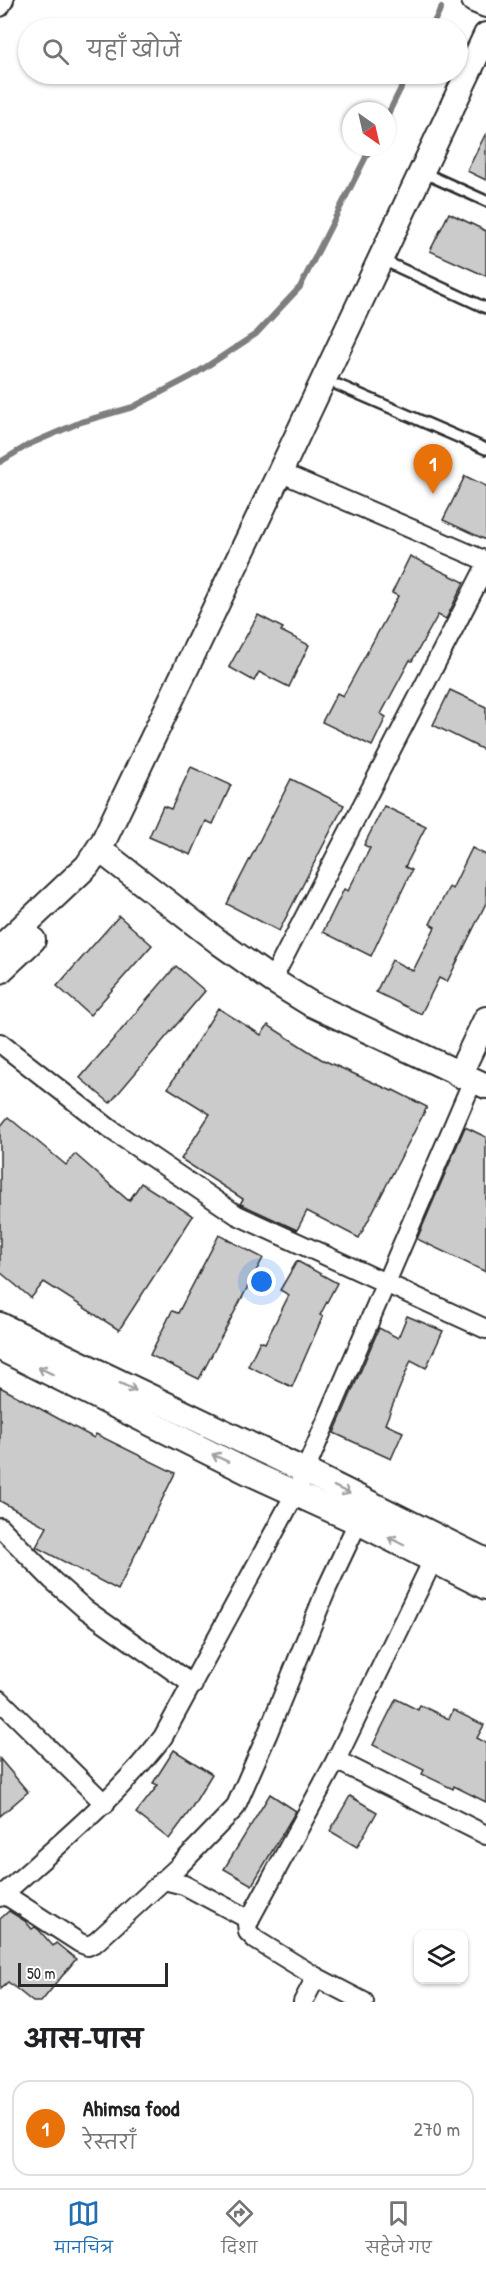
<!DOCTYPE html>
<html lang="hi">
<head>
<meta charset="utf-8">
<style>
  :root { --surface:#fff; --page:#f6f6f6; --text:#202124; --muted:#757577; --line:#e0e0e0; --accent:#1f6fb2 }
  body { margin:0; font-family:"Patrick Hand","Playpen Sans Deva",sans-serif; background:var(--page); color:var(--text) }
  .controls { position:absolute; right:18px; bottom:18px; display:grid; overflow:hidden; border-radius:12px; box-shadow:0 2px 4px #0004 }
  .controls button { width:54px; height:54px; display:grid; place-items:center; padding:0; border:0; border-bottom:2px solid var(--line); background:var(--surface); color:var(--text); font:30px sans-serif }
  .compass { position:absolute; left:342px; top:102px; width:54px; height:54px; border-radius:50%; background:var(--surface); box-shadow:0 2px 4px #0004; rotate:146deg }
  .scale { position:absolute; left:18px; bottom:15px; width:150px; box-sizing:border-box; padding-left:6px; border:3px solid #2b2b2b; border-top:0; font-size:16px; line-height:21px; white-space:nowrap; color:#2b2b2b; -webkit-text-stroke:4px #fff; paint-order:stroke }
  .you { position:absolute; left:262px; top:1282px; width:21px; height:21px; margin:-15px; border:4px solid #fff; border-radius:50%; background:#1a73e8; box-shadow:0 0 0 9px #1a73e833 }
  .badge { display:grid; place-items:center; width:39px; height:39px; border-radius:50%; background:var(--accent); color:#fff; font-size:20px; font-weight:700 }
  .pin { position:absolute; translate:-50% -50px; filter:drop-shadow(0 2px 3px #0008) }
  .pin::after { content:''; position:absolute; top:32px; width:21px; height:18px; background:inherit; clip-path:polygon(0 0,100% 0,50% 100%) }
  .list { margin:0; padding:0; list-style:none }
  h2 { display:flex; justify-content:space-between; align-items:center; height:78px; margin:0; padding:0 24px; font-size:26px }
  h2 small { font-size:20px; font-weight:400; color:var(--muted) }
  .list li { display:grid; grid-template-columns:39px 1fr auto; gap:18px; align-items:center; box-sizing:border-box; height:96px; margin:0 12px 12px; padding:0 12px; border:2px solid var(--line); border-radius:18px }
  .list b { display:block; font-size:22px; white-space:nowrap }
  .list p { margin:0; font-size:20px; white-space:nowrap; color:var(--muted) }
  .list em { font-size:20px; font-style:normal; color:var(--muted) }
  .icon { flex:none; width:33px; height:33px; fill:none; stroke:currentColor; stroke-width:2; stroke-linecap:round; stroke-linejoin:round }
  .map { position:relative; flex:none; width:486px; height:2002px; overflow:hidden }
  .search { position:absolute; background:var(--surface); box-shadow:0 2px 4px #0004; left:18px; right:18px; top:18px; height:66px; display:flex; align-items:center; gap:15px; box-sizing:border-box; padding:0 21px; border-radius:33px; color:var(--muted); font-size:22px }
  .sheet { height:186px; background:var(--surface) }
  nav { display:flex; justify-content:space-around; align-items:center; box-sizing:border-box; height:84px; border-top:2px solid var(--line); background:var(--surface); font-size:16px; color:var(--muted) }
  nav a { display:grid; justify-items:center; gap:3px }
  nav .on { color:var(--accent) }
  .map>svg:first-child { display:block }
</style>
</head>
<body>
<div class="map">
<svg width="486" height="2002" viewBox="0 0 486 2002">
  <rect width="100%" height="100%" fill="#fff"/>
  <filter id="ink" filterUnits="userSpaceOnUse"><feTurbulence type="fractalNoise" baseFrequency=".0167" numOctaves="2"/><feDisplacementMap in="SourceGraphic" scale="12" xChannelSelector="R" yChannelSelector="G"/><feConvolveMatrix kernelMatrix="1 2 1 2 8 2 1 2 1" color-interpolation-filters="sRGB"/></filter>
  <g filter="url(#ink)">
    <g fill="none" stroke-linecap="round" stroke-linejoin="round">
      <g stroke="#7e7e7e" stroke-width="6">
        <path d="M431,28L441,8"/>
        <path d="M387,116L408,74"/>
        <path d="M0,462L30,444L81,422L133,407L192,376L256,334L300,287L371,147"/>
      </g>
    </g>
    <g fill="#cbcbcb" stroke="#2b2b2b" stroke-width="1.5">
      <path d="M486,133V180L467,171Z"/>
      <path d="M449,213L486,231V276L430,251Z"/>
      <path d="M465,476L486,486V540L443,520Z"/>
      <path d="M410,556L464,582L446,619L438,615L412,661L410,660L381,714L386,717L372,746L322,722L337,693L343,696L398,596L392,593Z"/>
      <path d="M258,615L283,628L281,631L309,645L289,687L259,672L254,681L229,667Z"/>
      <path d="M450,690L486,707V751L433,725Z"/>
      <path d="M191,767L231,785L213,824L206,821L191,855L149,837L163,806L171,809Z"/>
      <path d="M291,779L344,805L279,931L227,904Z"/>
      <path d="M384,806L426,826L405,867L412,870L371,956L323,932L344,889L348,891L370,848L364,845Z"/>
      <path d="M472,848L486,855V903L447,982L439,978L421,1014L376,992L392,960L413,971L435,927L430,924L449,887L452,889Z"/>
      <path d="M119,916L152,945L90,1015L57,986Z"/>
      <path d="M176,966L205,991L110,1103L80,1078Z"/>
      <path d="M218,1008L261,1035L268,1025L321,1059L392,1091L393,1090L427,1107L359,1238L307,1211L297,1230L243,1205L240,1204L243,1199L181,1159L210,1114L168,1088Z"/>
      <path d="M8,1117L66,1165L75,1154L129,1201L141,1183L193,1216L119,1330L44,1282L31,1298L0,1272V1127Z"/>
      <path d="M465,1127L486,1137V1272L417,1239Z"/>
      <path d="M219,1235L263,1258L199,1379L150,1355L172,1311L178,1313Z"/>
      <path d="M297,1261L337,1283L320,1315L323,1316L292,1387L248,1366L260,1341L265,1343L289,1295L280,1290Z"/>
      <path d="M407,1316L443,1331L426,1368L411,1360L385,1424L403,1432L391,1459L334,1433L379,1328L398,1338Z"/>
      <path d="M0,1387L94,1438L96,1434L175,1473L118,1590L36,1547L47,1527L0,1501Z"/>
      <path d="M396,1699L418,1710L420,1705L449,1719L453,1710L484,1725L477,1738L486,1743V1802L454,1786L453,1789L422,1774L424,1770L373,1745Z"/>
      <path d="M174,1750L212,1774L189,1812L169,1839L136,1813L158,1785L153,1783Z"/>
      <path d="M0,1759L28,1792L0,1816Z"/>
      <path d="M270,1794L296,1811L252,1885L224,1869Z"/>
      <path d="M350,1796L377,1812L357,1847L330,1831Z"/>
      <path d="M9,1911L25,1921L32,1929L35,1927L39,1930L53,1946L56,1943L76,1959L41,2002H33L8,1982L0,1989V1919Z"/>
    </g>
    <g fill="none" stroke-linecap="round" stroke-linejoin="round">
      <defs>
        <g id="lane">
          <path d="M433,177L486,201"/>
          <path d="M391,264L486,308"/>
          <path d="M338,385L486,449"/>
        </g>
        <g id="street">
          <path d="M0,7L4,0"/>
          <path d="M291,477L486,561"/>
          <path d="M272,980L486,566"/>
          <path d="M0,1043L110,1129L237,1215L486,1329"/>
          <path d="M0,1527L52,1580L85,1609L193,1685"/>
          <path d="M0,1700L105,1804"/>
          <path d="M336,1760L486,1835"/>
          <path d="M164,1880L184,1885L250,1920"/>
          <path d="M4,1894L80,1943L88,1946L96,1942L178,1867L235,1808L267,1735L327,1588L358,1522"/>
          <path d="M0,1897C58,1845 115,1799 163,1737L296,1492L473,1080"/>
          <path d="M303,2002L316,1977"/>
          <path d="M364,2002L316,1977L256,1940L248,1932L247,1924L336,1760L433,1560"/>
        </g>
        <g id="secondary">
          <path d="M474,0L486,5"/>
          <path d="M109,857L220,943L272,980L311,1004L486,1086"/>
          <path d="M0,948L87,866L103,842L281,470L486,35"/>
          <path d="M0,971L33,940"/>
          <path d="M459,1075L486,1019"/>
          <path d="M0,1325L305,1471L486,1561"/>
          <path d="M0,1348L248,1472L358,1522L486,1587"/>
        </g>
      </defs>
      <use href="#lane" stroke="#2b2b2b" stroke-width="14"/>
      <use href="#street" stroke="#2b2b2b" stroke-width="22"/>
      <use href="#secondary" stroke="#2b2b2b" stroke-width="28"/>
      <use href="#lane" stroke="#fff" stroke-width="9"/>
      <use href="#street" stroke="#fff" stroke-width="18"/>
      <use href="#secondary" stroke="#fff" stroke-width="24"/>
    </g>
    <defs><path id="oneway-shaft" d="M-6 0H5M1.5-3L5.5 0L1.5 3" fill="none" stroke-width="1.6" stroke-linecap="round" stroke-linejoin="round" transform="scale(1.5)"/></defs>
    <g stroke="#a0a0a0">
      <use href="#oneway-shaft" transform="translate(46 1371) rotate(-154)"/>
      <use href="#oneway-shaft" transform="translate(128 1387) rotate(25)"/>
      <use href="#oneway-shaft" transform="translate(220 1458) rotate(-154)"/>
      <use href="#oneway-shaft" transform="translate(342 1490) rotate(26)"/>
      <use href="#oneway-shaft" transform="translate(396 1541) rotate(-153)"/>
    </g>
  </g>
</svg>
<div class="controls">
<button><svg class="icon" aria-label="layers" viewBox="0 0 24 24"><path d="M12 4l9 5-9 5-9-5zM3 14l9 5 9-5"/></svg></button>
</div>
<svg class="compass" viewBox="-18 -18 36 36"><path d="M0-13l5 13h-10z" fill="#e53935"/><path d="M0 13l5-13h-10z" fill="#757577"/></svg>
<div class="scale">50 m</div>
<div class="you"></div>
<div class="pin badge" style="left:433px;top:494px;background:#e8710a">1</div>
<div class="search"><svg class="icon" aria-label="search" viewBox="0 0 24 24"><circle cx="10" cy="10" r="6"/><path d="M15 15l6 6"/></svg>यहाँ खोजें</div>
</div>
<section class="sheet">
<h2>आस-पास<small></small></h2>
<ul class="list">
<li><span class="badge" style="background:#e8710a">1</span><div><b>Ahimsa food</b><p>रेस्तराँ</p></div><em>270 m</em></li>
</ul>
</section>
<nav>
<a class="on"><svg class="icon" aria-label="map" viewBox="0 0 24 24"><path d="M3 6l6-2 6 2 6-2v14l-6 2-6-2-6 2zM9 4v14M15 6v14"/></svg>मानचित्र</a>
<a><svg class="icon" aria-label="directions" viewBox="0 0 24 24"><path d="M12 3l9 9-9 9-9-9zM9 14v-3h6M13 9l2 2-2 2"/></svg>दिशा</a>
<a><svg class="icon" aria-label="saved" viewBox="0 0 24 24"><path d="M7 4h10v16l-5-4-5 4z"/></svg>सहेजे गए</a>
</nav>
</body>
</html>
